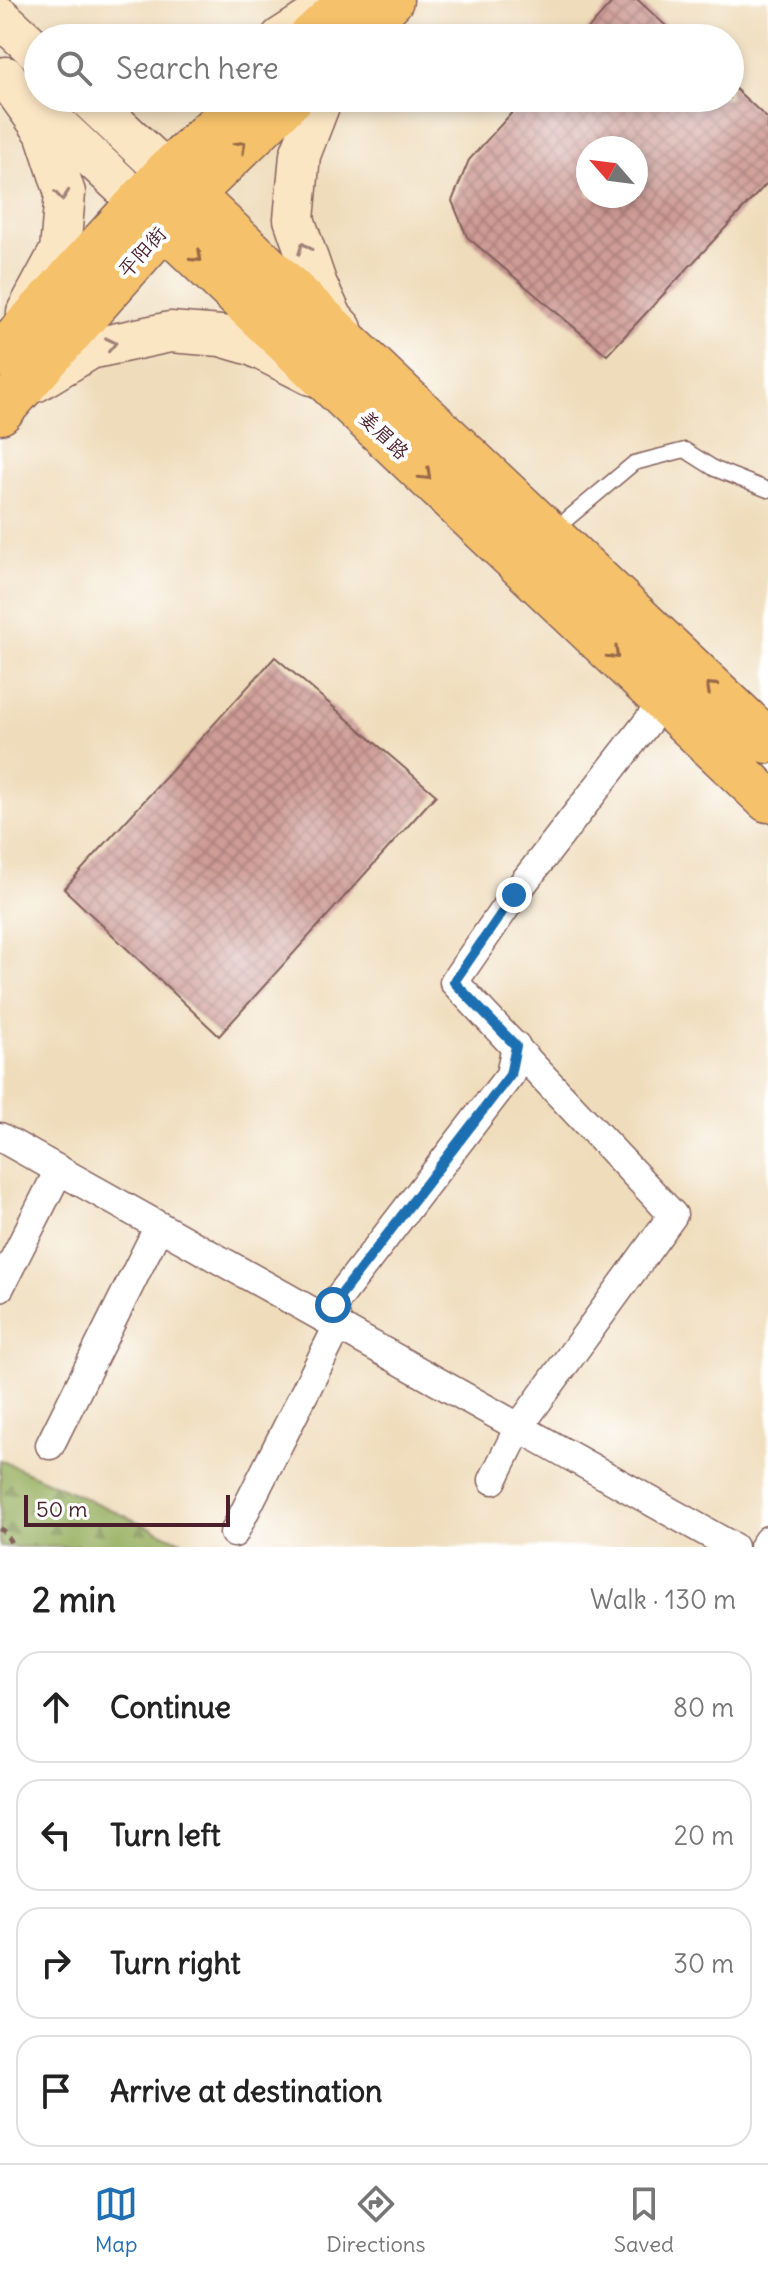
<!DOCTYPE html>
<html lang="en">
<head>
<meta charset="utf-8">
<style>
  :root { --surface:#fff; --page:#f6f6f6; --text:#222; --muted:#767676; --line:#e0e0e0; --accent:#1f6fb2 }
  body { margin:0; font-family:Delius,"LXGW WenKai TC",sans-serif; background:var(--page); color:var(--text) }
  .compass { position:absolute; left:576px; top:136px; width:72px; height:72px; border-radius:50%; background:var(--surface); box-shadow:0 4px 12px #0003; rotate:298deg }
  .scale { position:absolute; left:24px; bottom:20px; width:206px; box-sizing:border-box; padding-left:8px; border:4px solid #4a1f2b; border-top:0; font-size:22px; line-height:28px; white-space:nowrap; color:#4a1f2b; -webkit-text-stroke:6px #fff; paint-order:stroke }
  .stop { position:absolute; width:24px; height:24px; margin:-18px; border:6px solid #1f6fb2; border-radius:50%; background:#fff }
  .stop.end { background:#1f6fb2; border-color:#fff; box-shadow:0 2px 8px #0008 }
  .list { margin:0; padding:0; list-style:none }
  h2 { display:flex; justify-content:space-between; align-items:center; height:104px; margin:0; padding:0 32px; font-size:34px }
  h2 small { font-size:26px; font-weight:400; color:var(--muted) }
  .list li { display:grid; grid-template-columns:52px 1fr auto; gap:24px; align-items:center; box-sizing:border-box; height:112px; margin:0 16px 16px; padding:0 16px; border:2px solid var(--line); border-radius:24px }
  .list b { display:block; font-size:30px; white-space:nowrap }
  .list em { font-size:26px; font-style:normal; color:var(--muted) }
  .icon { flex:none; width:44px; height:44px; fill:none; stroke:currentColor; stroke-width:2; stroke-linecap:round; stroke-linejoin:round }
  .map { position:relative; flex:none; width:768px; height:1547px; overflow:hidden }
  .search { position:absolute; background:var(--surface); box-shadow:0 4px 12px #0003; left:24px; right:24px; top:24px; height:88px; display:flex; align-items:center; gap:20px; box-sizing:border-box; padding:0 28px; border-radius:44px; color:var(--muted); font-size:30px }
  .sheet { height:616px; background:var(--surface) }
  nav { display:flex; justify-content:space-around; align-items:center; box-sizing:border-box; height:112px; border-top:2px solid var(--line); background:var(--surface); font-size:22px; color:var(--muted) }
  nav a { display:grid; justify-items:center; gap:4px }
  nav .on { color:var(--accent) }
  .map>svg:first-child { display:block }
</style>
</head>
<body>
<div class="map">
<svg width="768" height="1547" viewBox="0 0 768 1547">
  <defs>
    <pattern id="forest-firs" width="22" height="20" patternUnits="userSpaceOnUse" patternTransform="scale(2)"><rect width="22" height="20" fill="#97b060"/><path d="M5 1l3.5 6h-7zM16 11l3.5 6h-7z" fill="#7d8f4f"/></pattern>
    <pattern id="building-cross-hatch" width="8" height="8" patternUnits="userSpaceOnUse" patternTransform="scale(2)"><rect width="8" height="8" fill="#cf9c96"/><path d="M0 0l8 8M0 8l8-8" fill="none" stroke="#aa7f7b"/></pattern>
  </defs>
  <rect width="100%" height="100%" fill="#fff"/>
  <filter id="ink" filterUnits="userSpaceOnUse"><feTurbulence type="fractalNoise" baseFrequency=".0125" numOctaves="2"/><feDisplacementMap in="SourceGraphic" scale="16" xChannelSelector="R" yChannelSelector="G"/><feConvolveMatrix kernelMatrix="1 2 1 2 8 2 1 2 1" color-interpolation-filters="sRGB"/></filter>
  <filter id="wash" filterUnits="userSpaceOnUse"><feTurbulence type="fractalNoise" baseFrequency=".006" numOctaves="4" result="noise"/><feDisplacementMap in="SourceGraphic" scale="32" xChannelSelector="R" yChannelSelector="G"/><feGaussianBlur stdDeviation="1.8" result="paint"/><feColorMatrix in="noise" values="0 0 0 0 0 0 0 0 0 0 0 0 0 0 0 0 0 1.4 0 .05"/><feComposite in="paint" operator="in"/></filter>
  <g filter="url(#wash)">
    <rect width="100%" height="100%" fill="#efdcba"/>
    <path fill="url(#forest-firs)" stroke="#706846" stroke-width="2" d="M0,1460L194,1547H0Z"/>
    <g id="blocks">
      <g fill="url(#building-cross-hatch)" fill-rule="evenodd">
        <path d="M614,0H638L679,38H580Z"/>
        <path d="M730,84L768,119V182L607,355L467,237L452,201L469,160L525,98H730ZM588,148H636V196H588Z"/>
        <path d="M275,657L436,795L219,1036L64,889Z"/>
      </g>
    </g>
  </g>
  <g filter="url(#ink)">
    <use href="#blocks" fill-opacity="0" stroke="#84615d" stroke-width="2"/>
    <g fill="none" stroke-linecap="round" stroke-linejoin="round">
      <defs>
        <path id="lane" d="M553,531L634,463L685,450L715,469L768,490"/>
        <g id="street">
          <path d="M0,1137L733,1547"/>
          <path d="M0,1287L59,1170"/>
          <path d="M50,1445L159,1226"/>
          <path d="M493,1480L519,1427L673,1215L454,982L514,895L664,701"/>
          <path d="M234,1533L338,1326L333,1305L510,1075L516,1046"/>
          <path d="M763,1547L768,1540"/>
        </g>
        <g id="secondary">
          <path d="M0,17L38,52"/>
          <path d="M281,38L334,4"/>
          <path d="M6,77L45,132L65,193L60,251L27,312"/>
          <path d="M88,98L167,172"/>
          <path d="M322,98L300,155L294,219L317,285L333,319L342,329"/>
          <path d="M38,107L140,203"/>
          <path d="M35,382L90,349L170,332L221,336L252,345L311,375"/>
        </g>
        <g id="primary">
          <path d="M310,38L351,0"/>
          <path d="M352,38L391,0"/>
          <path d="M167,172L246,98"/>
          <path d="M192,194L291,98"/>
        </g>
        <g id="highway">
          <path d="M140,203L768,800"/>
          <path d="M0,355L167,172L768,741"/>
          <path d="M0,412L184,204"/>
        </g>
      </defs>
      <use href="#lane" stroke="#84615d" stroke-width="17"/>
      <use href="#street" stroke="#84615d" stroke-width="31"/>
      <use href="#secondary" stroke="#84615d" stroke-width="43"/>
      <use href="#primary" stroke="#84615d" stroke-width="47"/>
      <use href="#highway" stroke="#84615d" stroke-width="47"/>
      <path stroke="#84615d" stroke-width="5" stroke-dasharray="6 6" stroke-linecap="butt" d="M0,1528L7,1535L13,1547"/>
      <use href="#lane" stroke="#fff" stroke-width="14"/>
      <use href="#street" stroke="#fff" stroke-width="28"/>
      <use href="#secondary" stroke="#fbe6c4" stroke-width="40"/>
      <use href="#primary" stroke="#f5c16b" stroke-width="44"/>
      <use href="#highway" stroke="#f5c16b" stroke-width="44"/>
    </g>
    <defs><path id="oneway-chevron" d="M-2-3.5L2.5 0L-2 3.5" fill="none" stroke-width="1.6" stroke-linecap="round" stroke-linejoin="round" transform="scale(2)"/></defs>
    <g stroke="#976848">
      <use href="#oneway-chevron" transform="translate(241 146) rotate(-44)"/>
      <use href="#oneway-chevron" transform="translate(197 257) rotate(43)"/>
      <use href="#oneway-chevron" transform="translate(426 475) rotate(44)"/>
      <use href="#oneway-chevron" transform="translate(614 654) rotate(44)"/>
      <use href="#oneway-chevron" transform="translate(711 687) rotate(-137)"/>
    </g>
    <g stroke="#a28278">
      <use href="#oneway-chevron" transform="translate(62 195) rotate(85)"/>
      <use href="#oneway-chevron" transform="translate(304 248) rotate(-110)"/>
      <use href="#oneway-chevron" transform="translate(111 344) rotate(-12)"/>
    </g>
  </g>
  <g fill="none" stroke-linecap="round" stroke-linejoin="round" filter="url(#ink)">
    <path stroke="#1f6fb2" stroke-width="10" d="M333,1305L510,1075L516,1046L454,982L514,895"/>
  </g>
  <g text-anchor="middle" stroke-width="8" stroke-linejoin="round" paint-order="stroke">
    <g font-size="20" fill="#4a1f2b" stroke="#fff">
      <text transform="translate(142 252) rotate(-48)" y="7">平阳街</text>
      <text transform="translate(384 435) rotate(44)" y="7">姜眉路</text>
    </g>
  </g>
</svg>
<svg class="compass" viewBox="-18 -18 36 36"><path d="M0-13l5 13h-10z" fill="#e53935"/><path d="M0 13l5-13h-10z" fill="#767676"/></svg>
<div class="scale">50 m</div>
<div class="stop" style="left:333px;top:1305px"></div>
<div class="stop end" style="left:514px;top:895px"></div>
<div class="search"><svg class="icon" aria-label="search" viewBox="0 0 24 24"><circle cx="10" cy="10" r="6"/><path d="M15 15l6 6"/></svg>Search here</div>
</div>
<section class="sheet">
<h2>2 min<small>Walk · 130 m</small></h2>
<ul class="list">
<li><svg class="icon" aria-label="ahead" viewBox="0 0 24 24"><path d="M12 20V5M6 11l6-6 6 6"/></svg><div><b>Continue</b></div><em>80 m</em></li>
<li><svg class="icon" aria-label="left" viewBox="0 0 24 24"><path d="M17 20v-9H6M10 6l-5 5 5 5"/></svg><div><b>Turn left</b></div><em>20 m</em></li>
<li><svg class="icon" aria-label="right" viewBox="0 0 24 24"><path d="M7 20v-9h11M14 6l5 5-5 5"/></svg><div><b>Turn right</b></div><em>30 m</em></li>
<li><svg class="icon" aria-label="arrive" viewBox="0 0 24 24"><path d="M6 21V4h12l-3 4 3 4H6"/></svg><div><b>Arrive at destination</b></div></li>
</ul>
</section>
<nav>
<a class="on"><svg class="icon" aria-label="map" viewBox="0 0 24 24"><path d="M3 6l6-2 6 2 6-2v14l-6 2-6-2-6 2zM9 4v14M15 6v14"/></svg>Map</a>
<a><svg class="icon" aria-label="directions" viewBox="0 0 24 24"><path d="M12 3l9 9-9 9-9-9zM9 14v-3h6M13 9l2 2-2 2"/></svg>Directions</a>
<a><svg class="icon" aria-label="saved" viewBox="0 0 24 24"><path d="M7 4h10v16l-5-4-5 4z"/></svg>Saved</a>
</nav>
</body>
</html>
